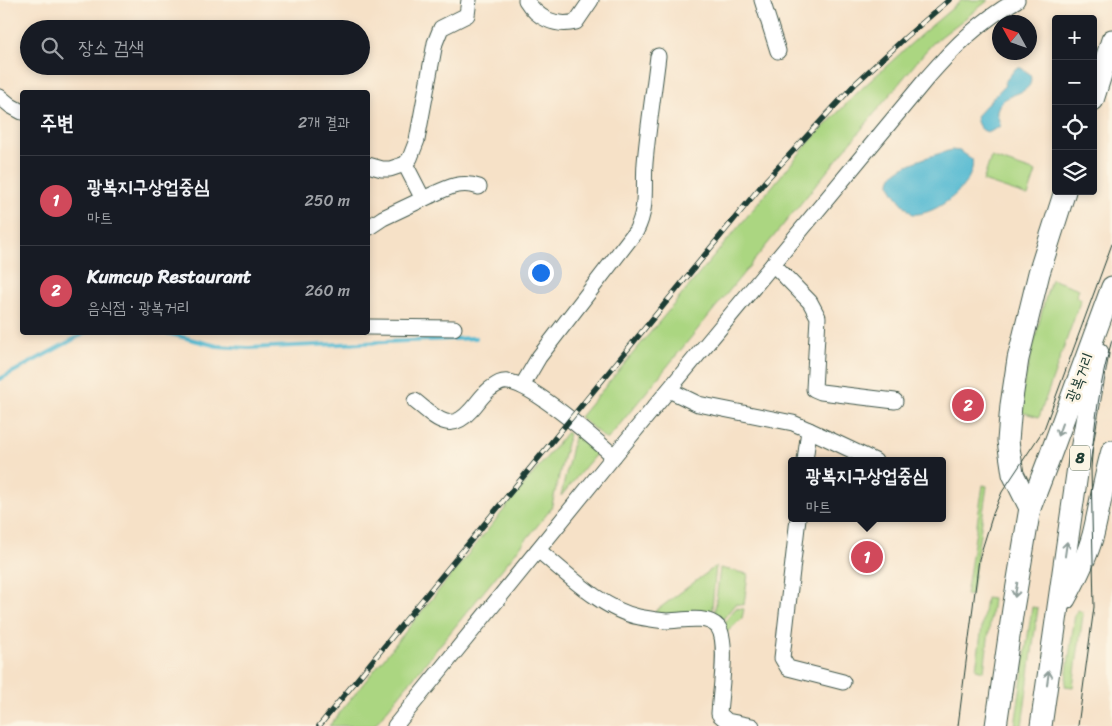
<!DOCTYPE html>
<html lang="ko">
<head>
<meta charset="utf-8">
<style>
  :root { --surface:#171b24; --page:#20242c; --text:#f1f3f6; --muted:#9ea1a6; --line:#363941; --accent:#d1495b }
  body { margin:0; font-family:Sriracha,"Poor Story",sans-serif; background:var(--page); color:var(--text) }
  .controls { position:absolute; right:15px; top:15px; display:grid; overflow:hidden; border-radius:5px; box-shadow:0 2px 8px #0003 }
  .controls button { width:45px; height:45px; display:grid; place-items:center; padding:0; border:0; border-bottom:1px solid var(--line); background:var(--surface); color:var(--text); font:25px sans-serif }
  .compass { position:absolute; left:992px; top:15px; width:45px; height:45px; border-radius:50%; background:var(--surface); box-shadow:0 2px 8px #0003; rotate:310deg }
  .you { position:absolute; left:540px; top:272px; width:18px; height:18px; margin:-12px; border:4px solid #fff; border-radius:50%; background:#1a73e8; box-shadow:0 0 0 8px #1a73e833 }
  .badge { display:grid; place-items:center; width:32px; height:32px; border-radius:50%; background:var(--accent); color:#fff; font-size:16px; font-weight:700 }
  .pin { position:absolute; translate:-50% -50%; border:2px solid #fff; box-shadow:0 1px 5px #0006 }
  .popup { position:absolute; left:788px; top:457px; width:158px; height:65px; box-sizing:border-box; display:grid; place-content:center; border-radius:5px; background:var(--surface); filter:drop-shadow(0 1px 4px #0005); font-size:16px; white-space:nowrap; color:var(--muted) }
  .popup b { font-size:19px; color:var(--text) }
  .popup::after { content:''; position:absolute; left:50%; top:100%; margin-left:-10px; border:10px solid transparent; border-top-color:var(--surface) }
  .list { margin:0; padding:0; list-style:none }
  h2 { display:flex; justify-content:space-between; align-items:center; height:65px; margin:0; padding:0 20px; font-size:21px }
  h2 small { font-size:16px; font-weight:400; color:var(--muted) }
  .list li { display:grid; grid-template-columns:32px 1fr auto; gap:15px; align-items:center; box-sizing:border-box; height:90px; padding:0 20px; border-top:1px solid var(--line) }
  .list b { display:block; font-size:19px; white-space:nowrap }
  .list p { margin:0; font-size:16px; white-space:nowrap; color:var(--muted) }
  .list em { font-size:16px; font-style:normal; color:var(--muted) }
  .icon { flex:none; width:28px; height:28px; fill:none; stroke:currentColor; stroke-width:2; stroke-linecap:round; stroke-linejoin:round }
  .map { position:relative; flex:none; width:1112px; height:726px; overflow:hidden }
  .search { position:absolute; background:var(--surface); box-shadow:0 2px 8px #0003; left:20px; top:20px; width:350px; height:55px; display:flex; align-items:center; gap:12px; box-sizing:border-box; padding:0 18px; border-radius:28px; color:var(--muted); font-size:19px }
  .panel { position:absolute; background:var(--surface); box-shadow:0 2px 8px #0003; left:20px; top:90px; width:350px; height:245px; border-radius:5px }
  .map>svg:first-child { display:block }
</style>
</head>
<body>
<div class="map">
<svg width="1112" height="726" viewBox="0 0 1112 726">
  <rect width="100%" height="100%" fill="#fcf5e5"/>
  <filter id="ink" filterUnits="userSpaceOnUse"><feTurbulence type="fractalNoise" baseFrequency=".02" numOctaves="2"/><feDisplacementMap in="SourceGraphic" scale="10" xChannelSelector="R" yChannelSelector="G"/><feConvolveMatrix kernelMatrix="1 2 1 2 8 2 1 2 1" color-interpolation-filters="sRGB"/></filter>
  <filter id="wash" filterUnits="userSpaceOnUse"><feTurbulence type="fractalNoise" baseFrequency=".0096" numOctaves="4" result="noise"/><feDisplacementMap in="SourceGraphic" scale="20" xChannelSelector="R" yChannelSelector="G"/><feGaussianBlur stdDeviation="1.12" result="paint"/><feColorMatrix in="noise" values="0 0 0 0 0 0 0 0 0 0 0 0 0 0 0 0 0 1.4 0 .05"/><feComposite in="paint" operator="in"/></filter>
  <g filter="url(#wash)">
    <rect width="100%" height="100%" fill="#f6e1c7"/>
    <g fill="#abd681" stroke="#658a5a">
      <path d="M962,0H989L934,42L924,53L607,440L580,417L810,141L859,91L924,32Z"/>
      <path d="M991,157L1036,172L1028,196L983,181Z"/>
      <path d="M1051,279L1079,289L1076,297L1081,299L1039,417L1017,411L1044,303Z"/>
      <path d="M567,432L569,434L551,509L374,726H329Z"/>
      <path d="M575,433L596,454L561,496Z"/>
      <path d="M983,485L987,486L971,596L966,595Z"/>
      <path d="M716,566L711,618L653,613Z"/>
      <path d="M720,568L748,574L744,605L735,604L720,623L714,617Z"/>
      <path d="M986,598L993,599L984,671L976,669Z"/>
      <path d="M1032,607L1038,608L1022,726H1015Z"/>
      <path d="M736,608L744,609L742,618L726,633L722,625Z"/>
      <path d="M1078,610L1082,612L1083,615L1073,687L1065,686L1075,614Z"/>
    </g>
    <g fill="#54bad2" stroke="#3a7c83">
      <path d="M1016,68H1021L1030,74C1037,98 1001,89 997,111C996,116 1000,120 1000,126L990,132C981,132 977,125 976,116L1005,85L1004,83Z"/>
      <path d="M951,150L960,151L972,159C978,183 935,217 912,214C907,208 889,190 890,182C892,165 936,155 951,150Z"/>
    </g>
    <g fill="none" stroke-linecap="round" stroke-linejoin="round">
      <g stroke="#54bad2" stroke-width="4">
        <path d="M163,332L217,346L248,348L476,338"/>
        <path d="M0,379L87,332"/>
      </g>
    </g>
  </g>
  <g filter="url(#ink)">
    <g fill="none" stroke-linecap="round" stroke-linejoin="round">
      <defs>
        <g id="minor">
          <path d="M526,0C537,18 555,27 576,22L591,0"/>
          <path d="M762,0L778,51"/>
          <path d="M0,97L11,106L22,112"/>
          <path d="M368,165L382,169H390L405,164L410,158L417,140L435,43L441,28L467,15L469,0"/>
          <path d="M423,199C442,191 458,179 479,187"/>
          <path d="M368,228L383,218L423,199L405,164"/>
          <path d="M773,264L810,302L818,317L814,389L821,392L895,401"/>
          <path d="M368,327L454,328"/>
          <path d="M522,386L539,357L636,231C648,208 643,188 645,163C648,127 654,91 658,56"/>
          <path d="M669,390L698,404L793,423L809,430L805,461"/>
          <path d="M415,401C434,416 449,435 470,411C477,404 482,395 490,389C496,385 500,381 508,382C532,383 594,439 614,456"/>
          <path d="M809,430L875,461"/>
          <path d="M798,518L782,658L788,668L843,682"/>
          <path d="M538,550C566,573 603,610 639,617C648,619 658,620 666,621C681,621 707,614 718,627C729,641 720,694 719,714L727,721L752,726"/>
          <path d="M395,726L614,456L927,78C955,46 980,21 1017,0"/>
        </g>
        <g id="highway">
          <path d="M1093,100L1112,40"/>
          <path d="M1030,508L1013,474L1008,441L1011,405L1018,359L1039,273L1065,191"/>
          <path d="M1065,599C1076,579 1087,557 1093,535C1100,507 1104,478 1112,451"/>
          <path d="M996,726L1013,609L1030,508L1050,456L1112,287"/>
          <path d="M1041,726L1078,467L1098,353"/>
        </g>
      </defs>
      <use href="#minor" stroke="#3f564a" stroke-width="17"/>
      <use href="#highway" stroke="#3f564a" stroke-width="23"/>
      <use href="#minor" stroke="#fff" stroke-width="15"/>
      <use href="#highway" stroke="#fff" stroke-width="21"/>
      <g stroke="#1f3d34" stroke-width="1">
        <path d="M958,726L979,559L993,514L1002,492L1044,429L1112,244"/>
        <path d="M1078,726L1094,607L1091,468C1094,425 1100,381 1112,340"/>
      </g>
      <defs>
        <path id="rail" d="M319,726L767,179L856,83L906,37L949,0"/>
      </defs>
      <use href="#rail" stroke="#1f3d34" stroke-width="5.5"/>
      <use href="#rail" stroke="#fcf5e5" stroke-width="4" stroke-dasharray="11" stroke-linecap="butt"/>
    </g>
    <defs><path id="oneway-shaft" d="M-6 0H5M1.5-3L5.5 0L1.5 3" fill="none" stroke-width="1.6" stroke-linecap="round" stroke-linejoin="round" transform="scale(1.25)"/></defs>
    <g stroke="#8f9e9a">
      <use href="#oneway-shaft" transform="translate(1060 429) rotate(110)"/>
      <use href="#oneway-shaft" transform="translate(1066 549) rotate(-82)"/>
      <use href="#oneway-shaft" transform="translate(1016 590) rotate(100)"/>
      <use href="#oneway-shaft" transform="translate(1048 678) rotate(-82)"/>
    </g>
  </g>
  <g text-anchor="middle" stroke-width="5" stroke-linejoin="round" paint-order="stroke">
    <rect fill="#fcf5e5" stroke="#617469" stroke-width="1" x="1070" y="445.5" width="20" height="25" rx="4"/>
    <g font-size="15" font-weight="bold" fill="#1f3d34">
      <text x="1080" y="463">8</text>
    </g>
    <g font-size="16" fill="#1f3d34" stroke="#fcf5e5">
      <text transform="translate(1079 377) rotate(-69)" y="6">광복거리</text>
    </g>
  </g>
</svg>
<div class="controls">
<button>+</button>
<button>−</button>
<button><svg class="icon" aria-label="locate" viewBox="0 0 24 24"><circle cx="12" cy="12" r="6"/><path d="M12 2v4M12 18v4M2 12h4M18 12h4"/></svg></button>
<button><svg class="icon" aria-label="layers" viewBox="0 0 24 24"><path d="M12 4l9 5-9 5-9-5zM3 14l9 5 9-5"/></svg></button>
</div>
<svg class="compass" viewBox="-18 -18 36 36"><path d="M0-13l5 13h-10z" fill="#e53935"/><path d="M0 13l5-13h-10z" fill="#9ea1a6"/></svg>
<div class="you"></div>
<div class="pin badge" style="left:867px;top:557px">1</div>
<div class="popup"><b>광복지구상업중심</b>마트</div>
<div class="pin badge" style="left:968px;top:405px">2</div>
<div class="search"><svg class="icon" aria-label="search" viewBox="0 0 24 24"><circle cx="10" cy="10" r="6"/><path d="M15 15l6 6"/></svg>장소 검색</div>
<section class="panel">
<h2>주변<small>2개 결과</small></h2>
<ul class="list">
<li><span class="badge">1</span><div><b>광복지구상업중심</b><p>마트</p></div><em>250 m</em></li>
<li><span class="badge">2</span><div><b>Kumcup Restaurant</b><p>음식점 · 광복거리</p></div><em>260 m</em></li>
</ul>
</section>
</div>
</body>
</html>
